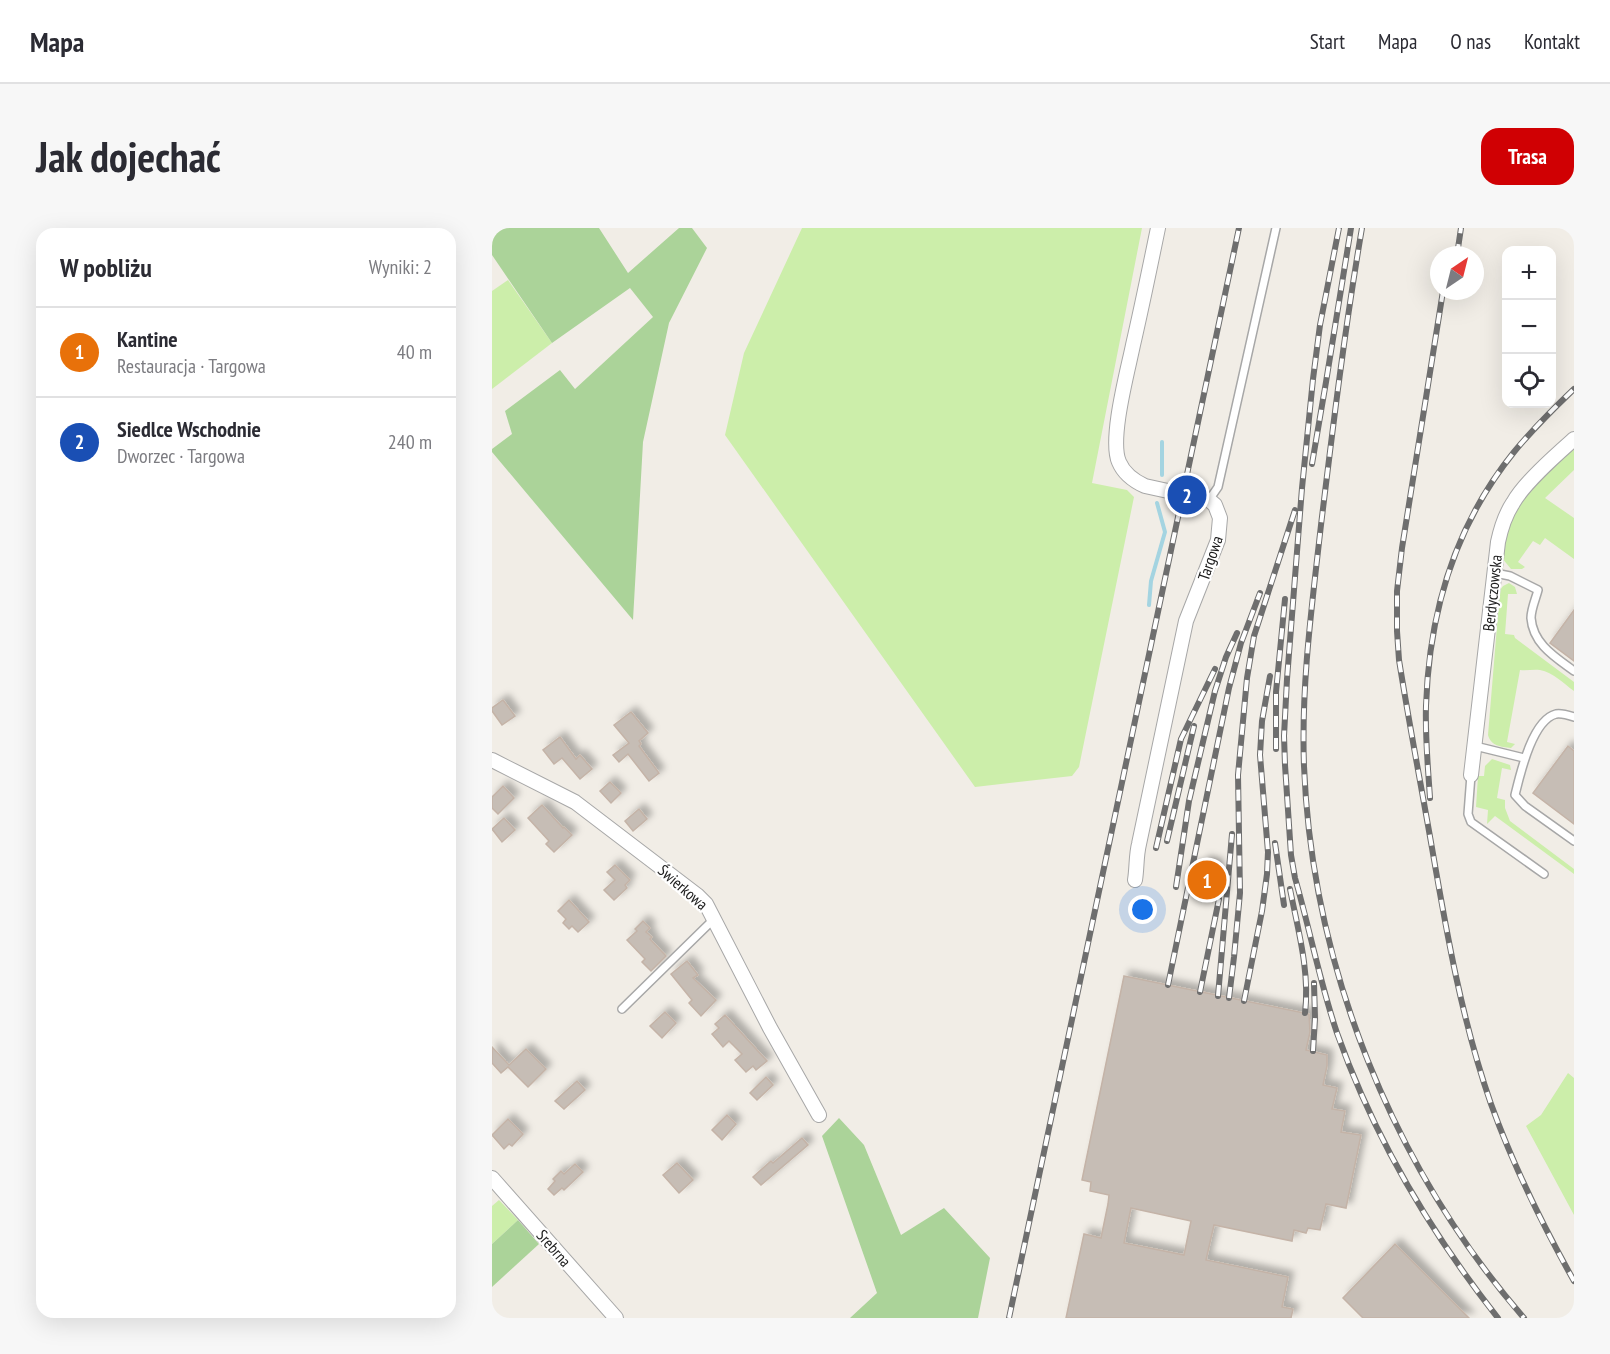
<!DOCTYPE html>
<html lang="pl">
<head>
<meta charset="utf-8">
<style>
  :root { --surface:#fff; --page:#f7f7f7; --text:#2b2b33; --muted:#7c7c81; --line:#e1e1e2; --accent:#d00003 }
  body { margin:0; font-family:"PT Sans Narrow",sans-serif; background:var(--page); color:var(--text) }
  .controls { position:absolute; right:18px; top:18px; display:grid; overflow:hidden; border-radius:12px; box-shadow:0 6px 24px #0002 }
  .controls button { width:54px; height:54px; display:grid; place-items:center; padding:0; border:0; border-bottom:2px solid var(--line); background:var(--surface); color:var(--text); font:30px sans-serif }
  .compass { position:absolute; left:938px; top:18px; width:54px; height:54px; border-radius:50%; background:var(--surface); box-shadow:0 6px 24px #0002; rotate:35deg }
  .you { position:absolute; left:651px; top:682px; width:21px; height:21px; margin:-15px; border:4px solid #fff; border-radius:50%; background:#1a73e8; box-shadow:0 0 0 9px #1a73e833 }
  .badge { display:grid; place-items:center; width:39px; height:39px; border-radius:50%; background:var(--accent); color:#fff; font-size:20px; font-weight:700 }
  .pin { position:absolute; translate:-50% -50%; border:3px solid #fff; box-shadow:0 2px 6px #0006 }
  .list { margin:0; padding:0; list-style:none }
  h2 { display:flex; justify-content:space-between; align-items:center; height:78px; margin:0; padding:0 24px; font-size:26px }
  h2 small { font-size:20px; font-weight:400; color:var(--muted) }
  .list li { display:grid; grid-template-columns:39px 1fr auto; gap:18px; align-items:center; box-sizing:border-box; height:90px; padding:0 24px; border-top:2px solid var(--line) }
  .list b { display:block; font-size:22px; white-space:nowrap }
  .list p { margin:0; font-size:20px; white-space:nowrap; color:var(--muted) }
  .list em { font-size:20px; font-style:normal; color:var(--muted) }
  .icon { flex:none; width:33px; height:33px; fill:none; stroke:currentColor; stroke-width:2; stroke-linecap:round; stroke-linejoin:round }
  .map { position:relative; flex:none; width:1082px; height:1090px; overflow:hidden; border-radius:18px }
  header { display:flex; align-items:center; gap:36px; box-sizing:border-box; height:84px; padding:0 30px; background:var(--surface); border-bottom:2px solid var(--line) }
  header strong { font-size:28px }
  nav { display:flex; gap:33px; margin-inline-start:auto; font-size:21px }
  .intro { display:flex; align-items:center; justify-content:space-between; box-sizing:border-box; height:144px; padding:0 36px }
  h1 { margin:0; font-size:42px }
  .button { padding:15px 27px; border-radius:18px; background:var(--accent); color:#fff; font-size:21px; font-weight:700 }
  main { display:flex; gap:36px; padding:0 36px }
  aside { flex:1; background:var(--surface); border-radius:18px; box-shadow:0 6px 24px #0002 }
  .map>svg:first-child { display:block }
</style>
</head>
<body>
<header>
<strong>Mapa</strong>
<nav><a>Start</a><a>Mapa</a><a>O nas</a><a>Kontakt</a></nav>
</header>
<div class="intro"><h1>Jak dojechać</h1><a class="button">Trasa</a></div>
<main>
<aside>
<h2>W pobliżu<small>Wyniki: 2</small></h2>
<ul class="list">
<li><span class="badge" style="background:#e8710a">1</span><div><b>Kantine</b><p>Restauracja · Targowa</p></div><em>40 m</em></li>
<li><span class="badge" style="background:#1a4fb4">2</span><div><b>Siedlce Wschodnie</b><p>Dworzec · Targowa</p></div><em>240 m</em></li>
</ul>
</aside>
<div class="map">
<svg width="1082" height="1090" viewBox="0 0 1082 1090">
  <defs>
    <filter id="shadow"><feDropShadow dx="5.5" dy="-5.5" stdDeviation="3" flood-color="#0004"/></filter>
  </defs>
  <rect width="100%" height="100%" fill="#f1ede6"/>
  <g fill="#cea">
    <path d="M310,0H650L600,255L635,262L642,269L587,539L580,548L483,559L233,207L252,125Z"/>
    <path d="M16,52L60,115L0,161V63Z"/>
    <path d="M1082,222V242L1053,270L1082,290V331L1053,310L1048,317L1041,313L1026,334L1033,339L1030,341H1019L1010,330C1011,323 1011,314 1013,306C1023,272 1053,248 1077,223Z"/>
    <path d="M1017,355L1023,359L1025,366H1016L1013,406L1022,407L1023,410L1082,454V463C1072,456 1061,444 1048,442C1041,441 1035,443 1028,442L1015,514L1023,516L1019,520C1009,519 999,518 996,507L1008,362L1011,358Z"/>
    <path d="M1000,531L1018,537L1019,542L1010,540L1005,570L1013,572V580L1018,593L1082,641V646L1003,588L995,596L996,582L984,579L986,548H992L993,538Z"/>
    <path d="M1076,845L1082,850V987L1034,898L1049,887Z"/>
    <path d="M7,972L26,992L0,1016V978Z"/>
  </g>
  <g fill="#abd399">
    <path d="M0,0H107L136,45L187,0H200L215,20L177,95L151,214L141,392L0,224V221L20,206L13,183L68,142L83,161L161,89L138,60L60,115L0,27Z"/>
    <path d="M347,890L372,917L409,1007L452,980L498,1030L486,1090H358L385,1065L330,908Z"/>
    <path d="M26,992L47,1016L0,1059V1016Z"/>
  </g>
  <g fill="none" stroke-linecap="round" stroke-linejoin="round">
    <g stroke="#a4d4e1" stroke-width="4">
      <path d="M670,214V247"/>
      <path d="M657,377L659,353L673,304L665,275"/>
    </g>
  </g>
  <g fill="#c6bdb5" stroke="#c4b3a7" stroke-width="1.5" fill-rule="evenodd" filter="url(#shadow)">
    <path d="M1082,382V433L1058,415Z"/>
    <path d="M11,472L23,488L10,497L0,483V480Z"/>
    <path d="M139,484L156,505L147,513L149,516L147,518L167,545L157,553L136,526L127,534L121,527L137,515L122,497Z"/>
    <path d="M68,509L84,531L88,527L100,541L88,551L70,530L62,536L51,522Z"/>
    <path d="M1076,518L1082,523V596L1041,565Z"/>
    <path d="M118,554L129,565L119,575L108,563Z"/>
    <path d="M11,558L22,570L6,586L0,580V569Z"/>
    <path d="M50,577L71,600L72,599L80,607L62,624L54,616L57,613L36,590Z"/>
    <path d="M147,581L155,591L141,603L133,593Z"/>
    <path d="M12,590L23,602L10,614L0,601Z"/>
    <path d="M712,633L726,636L719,671L705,668Z"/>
    <path d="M123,637L138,652L133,657L135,660L122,672L112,662L123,652L115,644Z"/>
    <path d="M77,672L97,694L86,704L80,698L77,701L71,695L74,691L66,683Z"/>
    <path d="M151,693L158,700L154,704L160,709L158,711L174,728L159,743L150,734L153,731L135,712L145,703L143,701Z"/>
    <path d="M195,733L206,747L201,750L224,772L209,788L197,775L200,772L179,746Z"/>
    <path d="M632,748L817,786L818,804L814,822L835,827V838L831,857L845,860L840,881L853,883L849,904L869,907L854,980L834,976L828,1002L816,1000L814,1005L802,1002L800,1013L722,997L714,1032L796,1049L790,1079L801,1081L799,1090H574L592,1006L609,1010L616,976L617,967L598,963L599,954L590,952ZM639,980L699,993L692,1027L632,1015Z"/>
    <path d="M173,784L184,795L170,810L158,798Z"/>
    <path d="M233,787L275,833L264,842L261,838L254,844L243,832L250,826L237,813L231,819L220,806L227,800L223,796Z"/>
    <path d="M0,819L17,837L34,821L54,841L36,859L16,839L9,845L0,835Z"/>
    <path d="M274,849L281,857L265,872L258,865Z"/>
    <path d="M85,853L93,862L72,881L63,873Z"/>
    <path d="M235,887L244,896L230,912L220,902Z"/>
    <path d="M16,891L31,906L20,918L17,916L12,921L0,907Z"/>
    <path d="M310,910L316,917L269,957L261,949L279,933L281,935Z"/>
    <path d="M185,935L201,952L187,965L171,947Z"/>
    <path d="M83,936L91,944L72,962L70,960L62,967L56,961L63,953L61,951L69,943L72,946Z"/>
    <path d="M903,1016L977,1090H871L851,1070Z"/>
  </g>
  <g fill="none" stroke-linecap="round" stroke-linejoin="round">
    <defs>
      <g id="service">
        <path d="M717,272L726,259L784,0"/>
        <path d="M1003,345L1018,348L1046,362C1044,370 1039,381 1039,390C1041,416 1063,429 1082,443"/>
        <path d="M1082,489C1076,487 1070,485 1064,486C1040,492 1028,547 1023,567L1033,578L1082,613"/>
        <path d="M983,518L1032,530"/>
        <path d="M979,547L976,586L979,594L1052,646"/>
        <path d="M130,781L223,690"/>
      </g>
      <g id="minor">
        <path d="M0,532L83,574L205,667L214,676L278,800L327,887"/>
        <path d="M979,547L1006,314C1009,300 1013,287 1021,275C1032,255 1064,227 1082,211"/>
        <path d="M643,652C645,640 644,628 647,616L694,393L726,312L728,290L723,277L717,272L653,258C642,253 632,246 627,234C617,211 636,142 641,117C650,78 658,39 666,0"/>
        <path d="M0,950L124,1090"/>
      </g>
    </defs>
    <use href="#service" stroke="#a7a7a7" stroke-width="10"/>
    <use href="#minor" stroke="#a7a7a7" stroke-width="16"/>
    <use href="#service" stroke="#fff" stroke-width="7"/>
    <use href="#minor" stroke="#fff" stroke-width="14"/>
    <defs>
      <g id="rail">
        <path d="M847,0L828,97L821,151L810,260L795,451L792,508L793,537L799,627L803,650C818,702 828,755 845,805C882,909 938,1004 1006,1090"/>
        <path d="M870,0C853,99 841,198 829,297C820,377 809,457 812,538C820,739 901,939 1032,1090"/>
        <path d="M965,27L969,0"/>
        <path d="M951,63L910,320L905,363V403L907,432C917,495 929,557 940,620C955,707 970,793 999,876C1021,937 1050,996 1082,1053"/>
        <path d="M820,236L834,154L859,0"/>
        <path d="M784,521V464L793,371"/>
        <path d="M938,570C936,539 933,509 934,478C937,385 963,297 1022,224C1041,201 1061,181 1082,161"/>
        <path d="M675,613L702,498"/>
        <path d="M783,615L792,677"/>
        <path d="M664,620L689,511L723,441"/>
        <path d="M684,659L697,573L723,463L734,429L745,405"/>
        <path d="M798,661C806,702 818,744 813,785"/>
        <path d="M676,757L737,460L749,415L768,365"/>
        <path d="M708,764L727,671"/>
        <path d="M726,768L740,606"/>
        <path d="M737,770L742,729L748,665L746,547L755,450L762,408L803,282"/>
        <path d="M752,773L770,683L775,646L776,624L768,527L770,493L778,448"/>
        <path d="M821,823L823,790L822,755"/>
        <path d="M517,1090L747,0"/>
      </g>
    </defs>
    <use href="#rail" stroke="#6e6e6e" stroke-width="6"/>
    <use href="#rail" stroke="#fff" stroke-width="4" stroke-dasharray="11" stroke-linecap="butt"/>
  </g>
  <g text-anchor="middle" stroke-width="4.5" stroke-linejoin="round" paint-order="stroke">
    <g font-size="16" fill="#202020" stroke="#fff">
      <text transform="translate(718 330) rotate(-71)" y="6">Targowa</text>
      <text transform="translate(1000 365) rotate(-84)" y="6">Berdyczowska</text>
      <text transform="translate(191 659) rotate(41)" y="6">Świerkowa</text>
      <text transform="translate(62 1020) rotate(49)" y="6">Srebrna</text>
    </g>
  </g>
</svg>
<div class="controls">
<button>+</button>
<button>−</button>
<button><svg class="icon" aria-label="locate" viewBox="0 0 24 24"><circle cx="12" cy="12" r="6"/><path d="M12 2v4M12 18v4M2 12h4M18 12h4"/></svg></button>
</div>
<svg class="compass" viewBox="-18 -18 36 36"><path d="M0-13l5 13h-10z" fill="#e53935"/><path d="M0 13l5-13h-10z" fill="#7c7c81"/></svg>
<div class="you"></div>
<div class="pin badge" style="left:715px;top:652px;background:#e8710a">1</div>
<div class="pin badge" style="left:695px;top:267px;background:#1a4fb4">2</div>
</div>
</main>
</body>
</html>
